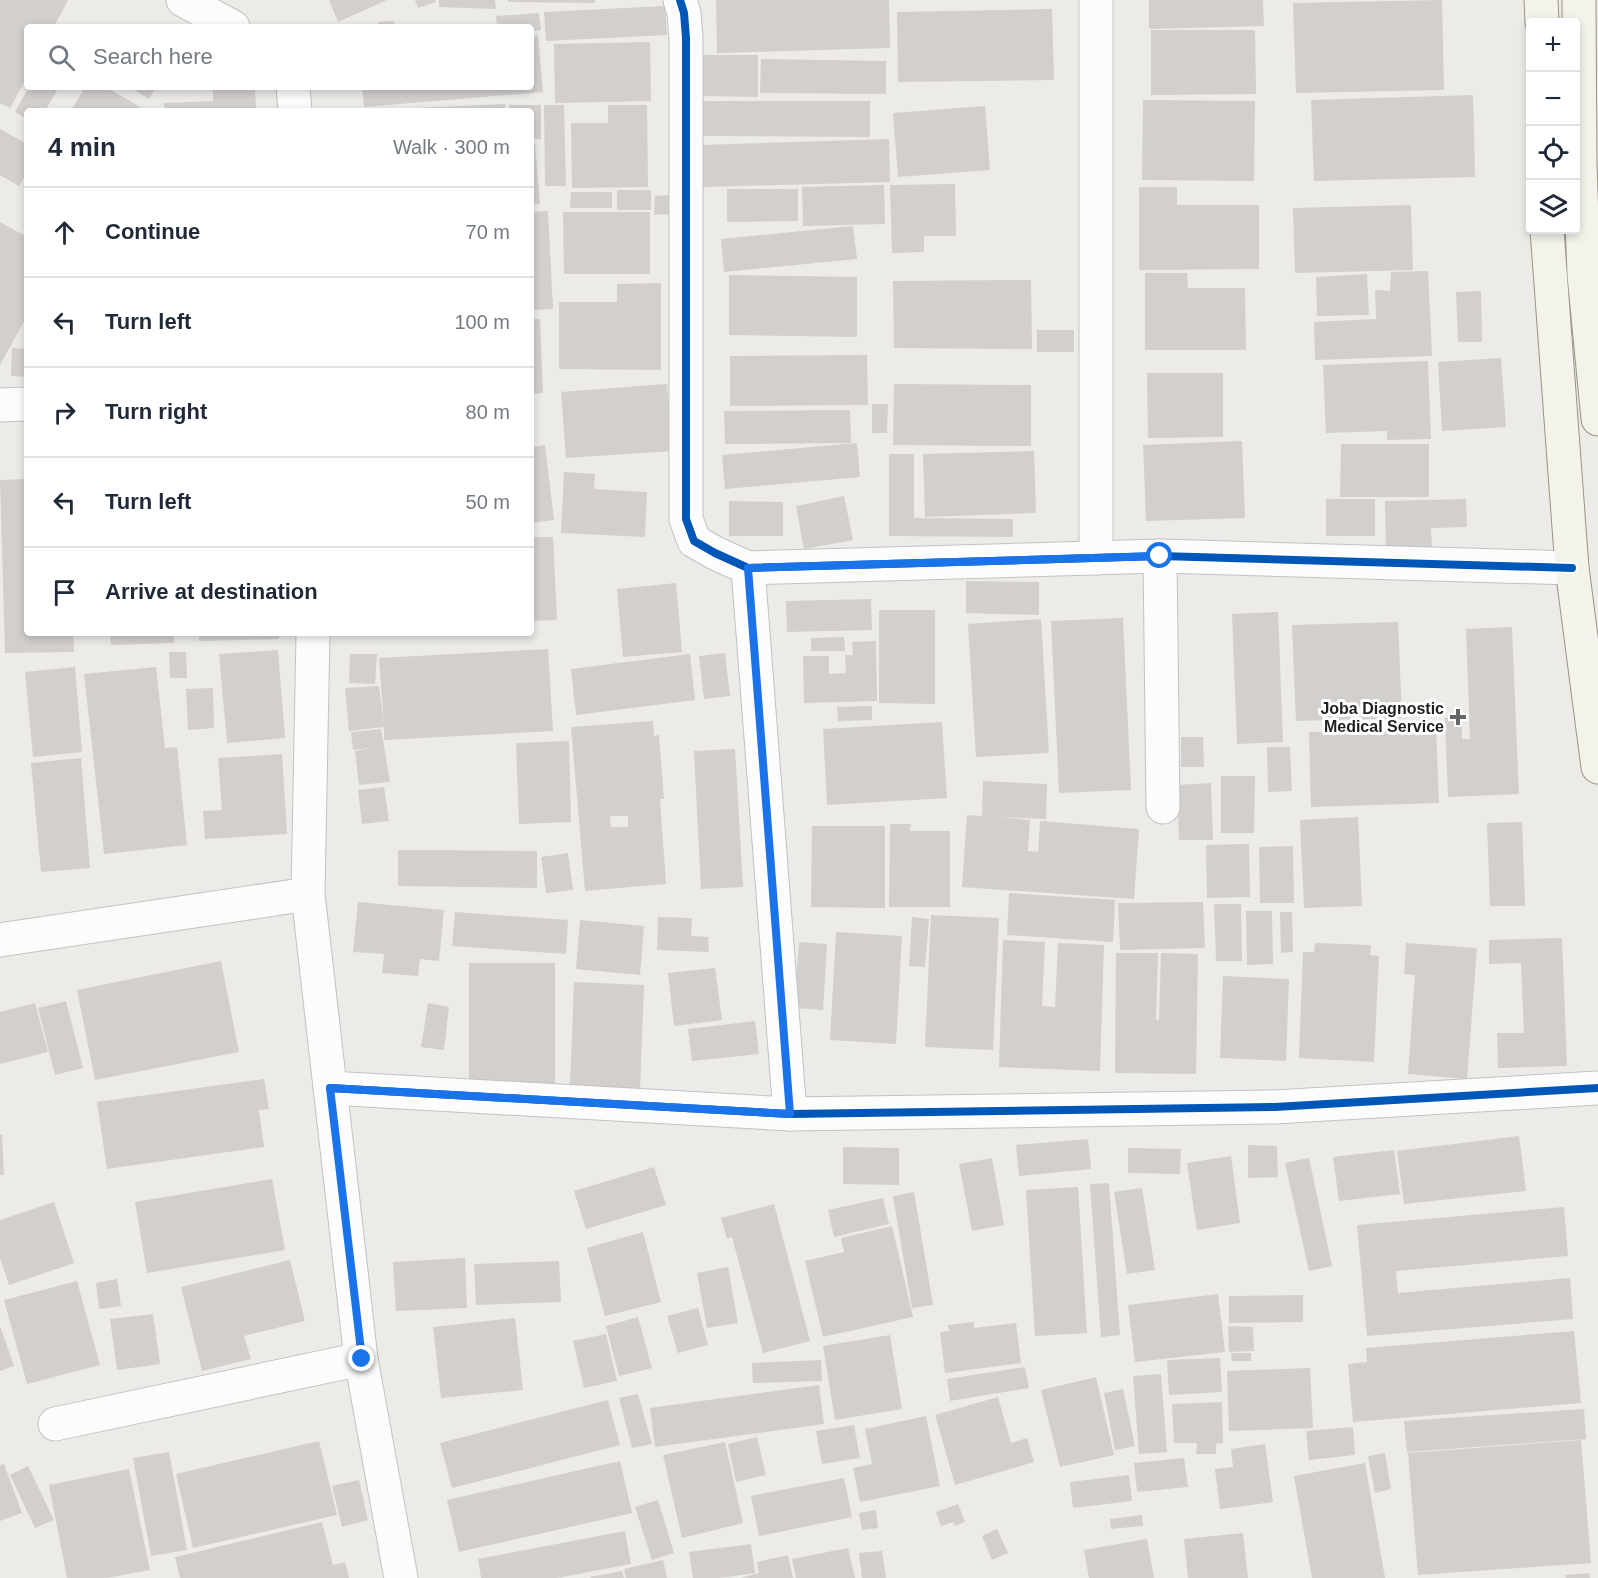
<!DOCTYPE html>
<html lang="en">
<head>
<meta charset="utf-8">
<style>
  :root { --surface:#fff; --page:#f6f6f7; --text:#1f2937; --muted:#747a83; --line:#e0e1e3 }
  body { margin:0; font-family:Helvetica,sans-serif; background:var(--page); color:var(--text) }
  .controls { position:absolute; right:18px; top:18px; display:grid; overflow:hidden; border-radius:6px; box-shadow:0 3px 9px #0003 }
  .controls button { width:54px; height:54px; display:grid; place-items:center; padding:0; border:0; border-bottom:2px solid var(--line); background:var(--surface); color:var(--text); font:30px sans-serif }
  .stop { position:absolute; width:18px; height:18px; margin:-14px; border:4px solid #1a73e8; border-radius:50%; background:#fff }
  .stop.end { background:#1a73e8; border-color:#fff; box-shadow:0 2px 6px #0008 }
  .list { margin:0; padding:0; list-style:none }
  h2 { display:flex; justify-content:space-between; align-items:center; height:78px; margin:0; padding:0 24px; font-size:26px }
  h2 small { font-size:20px; font-weight:400; color:var(--muted) }
  .list li { display:grid; grid-template-columns:39px 1fr auto; gap:18px; align-items:center; box-sizing:border-box; height:90px; padding:0 24px; border-top:2px solid var(--line) }
  .list b { display:block; font-size:22px; white-space:nowrap }
  .list em { font-size:20px; font-style:normal; color:var(--muted) }
  .icon { flex:none; width:33px; height:33px; fill:none; stroke:currentColor; stroke-width:2; stroke-linecap:round; stroke-linejoin:round }
  .map { position:relative; flex:none; width:1598px; height:1578px; overflow:hidden }
  .search { position:absolute; background:var(--surface); box-shadow:0 3px 9px #0003; left:24px; top:24px; width:510px; height:66px; display:flex; align-items:center; gap:15px; box-sizing:border-box; padding:0 21px; border-radius:6px; color:var(--muted); font-size:22px }
  .panel { position:absolute; background:var(--surface); box-shadow:0 3px 9px #0003; left:24px; top:108px; width:510px; height:528px; border-radius:6px }
  .map>svg:first-child { display:block }
</style>
</head>
<body>
<div class="map">
<svg width="1598" height="1578" viewBox="0 0 1598 1578">
  <rect width="100%" height="100%" fill="#edebe8"/>
  <g fill="#d2cfcd" fill-rule="evenodd">
    <path d="M0,0H68L54,27H27V77L10,108L0,103Z"/>
    <path d="M329,0H387L338,22Z"/>
    <path d="M415,0H435L436,2L418,8Z"/>
    <path d="M439,0H495L496,9L439,7Z"/>
    <path d="M508,0H595V3L508,2Z"/>
    <path d="M716,0H889L890,48L717,53Z"/>
    <path d="M1149,0H1263L1264,26L1149,29Z"/>
    <path d="M1442,0L1444,90L1296,93L1293,3Z"/>
    <path d="M665,6L667,35L546,41L544,12Z"/>
    <path d="M1052,9L1054,80L898,82L897,12Z"/>
    <path d="M539,13L541,30L531,31V27H497L496,16Z"/>
    <path d="M394,21L395,27H378V22Z"/>
    <path d="M1151,30H1255L1256,94L1151,95Z"/>
    <path d="M538,36L543,92L364,107L362,87H531V37Z"/>
    <path d="M650,42L651,101L555,103L554,44Z"/>
    <path d="M700,55H758V97L699,96Z"/>
    <path d="M761,59L886,61V94L760,93Z"/>
    <path d="M29,87H59L45,111H27V119L15,112Z"/>
    <path d="M85,87H106L147,111H71Z"/>
    <path d="M129,87H156L149,99Z"/>
    <path d="M213,87H255L256,111H165L164,103L213,101Z"/>
    <path d="M1473,95L1475,177L1314,181L1311,100Z"/>
    <path d="M1143,100L1255,101L1254,181L1142,180Z"/>
    <path d="M701,101H870V137L701,136Z"/>
    <path d="M505,104V111H416V108Z"/>
    <path d="M509,105H541V139H531V111H510Z"/>
    <path d="M544,105H564L566,186H545Z"/>
    <path d="M608,105H647L648,187L572,188L571,123H608Z"/>
    <path d="M985,106L990,170L898,177L893,113Z"/>
    <path d="M0,129L27,144V173L19,186L0,175Z"/>
    <path d="M889,139L890,182L703,187L701,145Z"/>
    <path d="M531,144H535L540,204L531,205Z"/>
    <path d="M955,184L956,236H924V252L892,253L890,185Z"/>
    <path d="M884,185L885,224L803,226L802,187Z"/>
    <path d="M1139,187H1177V205H1259V269L1139,270Z"/>
    <path d="M727,189H798V221L727,222Z"/>
    <rect x="617" y="190" width="34" height="20"/>
    <path d="M571,192H612V208H570Z"/>
    <path d="M670,195V214L654,215L655,196Z"/>
    <path d="M1411,205L1413,270L1295,273L1293,208Z"/>
    <path d="M548,211L553,309L531,310V212Z"/>
    <path d="M563,212H650V274H564Z"/>
    <path d="M0,222L27,237V316L0,365Z"/>
    <path d="M853,226L857,259L724,272L721,239Z"/>
    <path d="M1428,271L1432,356L1315,360L1314,322L1376,319L1375,290L1390,291L1391,272Z"/>
    <path d="M1145,273H1187L1188,288H1245L1246,350H1145Z"/>
    <path d="M1367,274L1369,315L1317,316L1316,277Z"/>
    <path d="M729,275L857,277V337L729,335Z"/>
    <path d="M1031,280L1032,349L894,348L893,281Z"/>
    <path d="M661,283V370L559,369V302H617V284Z"/>
    <path d="M1481,291L1482,342H1458L1456,292Z"/>
    <path d="M531,319H540L543,393L531,394Z"/>
    <rect x="1037" y="330" width="37" height="22"/>
    <path d="M12,348L27,349V377L11,376Z"/>
    <path d="M867,355L868,405L730,406V356Z"/>
    <path d="M1501,358L1506,427L1442,431L1438,362Z"/>
    <path d="M1428,361L1431,439L1387,440V431L1326,433L1323,365Z"/>
    <path d="M1147,373H1223V437L1148,438Z"/>
    <path d="M667,384L672,451L566,458L561,392Z"/>
    <path d="M894,384L1031,385V446L893,445Z"/>
    <path d="M872,404H888L887,433H872Z"/>
    <path d="M850,410L851,443L725,444L724,411Z"/>
    <path d="M1242,441L1245,518L1146,521L1143,445Z"/>
    <path d="M857,443L860,477L725,489L722,455Z"/>
    <path d="M1341,444H1429V497H1340Z"/>
    <path d="M545,445L554,520L531,523V447Z"/>
    <path d="M1034,451L1036,513L925,517L923,454Z"/>
    <path d="M889,454H914V518L1013,519V537L889,536Z"/>
    <path d="M564,472L595,474L594,489L647,492L645,537L561,533Z"/>
    <path d="M27,479V633H73L74,652L5,653L0,480Z"/>
    <path d="M844,496L853,540L804,549L796,506Z"/>
    <rect x="1326" y="499" width="49" height="37"/>
    <path d="M1466,499L1467,527L1431,528L1432,550L1386,551L1385,501Z"/>
    <path d="M729,501L783,502V536H729Z"/>
    <path d="M531,537H553L557,620L531,621Z"/>
    <path d="M966,581L1039,582V615L966,613Z"/>
    <path d="M676,583L682,652L623,657L617,589Z"/>
    <path d="M871,599L872,630L787,632L786,601Z"/>
    <path d="M879,610H935V704L879,703Z"/>
    <path d="M1278,612L1283,742L1237,744L1232,614Z"/>
    <path d="M1123,618L1131,790L1059,793L1051,621Z"/>
    <path d="M1041,619L1049,753L976,757L968,624Z"/>
    <path d="M1398,622L1402,718L1296,721L1292,625Z"/>
    <path d="M1512,627L1519,794L1448,797L1445,718L1462,717V739H1470L1466,629Z"/>
    <path d="M110,633H174V643L111,645Z"/>
    <path d="M199,633H279V639L199,641Z"/>
    <path d="M844,637L845,651H811V638Z"/>
    <path d="M876,641L877,701L804,703L803,656H829V674L846,673L845,655H853L852,642Z"/>
    <path d="M548,649L553,731L384,740V727L349,731L345,688L379,686L384,725L379,658Z"/>
    <path d="M278,650L285,738L227,743L219,654Z"/>
    <path d="M169,652H186L187,678H170Z"/>
    <path d="M725,653L730,696L704,699L699,656Z"/>
    <path d="M350,654H377L375,684L349,683Z"/>
    <path d="M690,654L695,700L576,715L571,669Z"/>
    <path d="M75,667L82,752L33,757L25,672Z"/>
    <path d="M156,667L165,748L177,747L187,845L104,854L84,674Z"/>
    <path d="M213,688L214,728L188,730L186,689Z"/>
    <path d="M872,706V720L838,721L837,707Z"/>
    <path d="M653,721L654,736L659,735L664,799H660L666,884L585,891L571,727ZM610,816H628V827H611Z"/>
    <path d="M942,722L947,798L827,805L823,729Z"/>
    <path d="M1436,728L1439,803L1311,807L1309,732Z"/>
    <path d="M381,729L390,782L359,785L355,751L371,748L353,750L351,732Z"/>
    <path d="M1181,737H1203L1204,767H1181Z"/>
    <path d="M569,741L571,822L519,824L516,743Z"/>
    <path d="M1267,747H1290L1292,791L1268,792Z"/>
    <path d="M735,749L743,887L701,889L694,751Z"/>
    <path d="M282,754L287,834L205,839L203,811L222,810L218,758Z"/>
    <path d="M81,758L90,868L41,872L31,763Z"/>
    <path d="M1221,776H1255L1254,833H1221Z"/>
    <path d="M983,781L1047,784L1046,819L999,817L1030,820L1028,851L1038,852L1040,821L1139,829L1134,899L962,887L967,815L982,816Z"/>
    <path d="M1211,783L1213,840H1179L1177,785Z"/>
    <path d="M384,787L389,821L362,824L358,790Z"/>
    <path d="M1358,817L1362,906L1304,908L1300,820Z"/>
    <path d="M1522,822L1525,906H1490L1487,823Z"/>
    <path d="M890,824H911L910,831H950V907H889Z"/>
    <path d="M812,826H885V908L811,907Z"/>
    <path d="M1249,844L1250,897L1207,898L1206,845Z"/>
    <path d="M1293,846L1294,903H1260L1259,847Z"/>
    <path d="M398,850L537,851V888L398,886Z"/>
    <path d="M568,853L573,890L546,893L541,857Z"/>
    <path d="M1009,893L1115,900L1113,942L1007,935Z"/>
    <path d="M358,902L444,910L439,961L420,959L418,976L382,973L384,954L353,952Z"/>
    <path d="M1203,902L1205,948L1120,950L1118,903Z"/>
    <path d="M1214,904H1241L1242,961H1216Z"/>
    <path d="M1246,911H1272L1273,964L1247,965Z"/>
    <path d="M455,912L568,920L566,954L452,946Z"/>
    <path d="M1280,912H1292L1293,952L1281,953Z"/>
    <path d="M931,915L999,918L993,1050L925,1047Z"/>
    <path d="M658,917L692,918L691,936L708,937L709,952L657,950Z"/>
    <path d="M912,917L929,919L925,967L909,966Z"/>
    <path d="M580,920L644,926L640,975L576,969Z"/>
    <path d="M836,932L902,936L896,1044L830,1040Z"/>
    <path d="M1562,938L1567,1066L1498,1068L1497,1033H1524L1521,963L1489,964V940Z"/>
    <path d="M1003,940L1045,942L1042,1006L1055,1007L1058,943L1104,945L1100,1071L999,1067Z"/>
    <path d="M799,942L827,944L823,1010L795,1008L788,970L797,971Z"/>
    <path d="M1315,943L1371,945L1370,955L1379,956L1374,1062L1299,1058L1303,952H1314Z"/>
    <path d="M1406,943L1477,948L1467,1079L1408,1074L1415,975L1404,974Z"/>
    <path d="M1116,953H1158L1156,1019L1159,1020L1161,953L1198,954L1196,1074L1115,1073Z"/>
    <path d="M221,961L239,1052L95,1080L77,990Z"/>
    <rect x="469" y="963" width="86" height="121"/>
    <path d="M715,968L722,1020L674,1026L668,973Z"/>
    <path d="M1223,976L1289,979L1286,1061L1220,1058Z"/>
    <path d="M574,982L644,985L640,1089L570,1086Z"/>
    <path d="M66,1001L83,1068L55,1075L38,1008Z"/>
    <path d="M35,1003L48,1052L0,1064V1012Z"/>
    <path d="M428,1003L449,1007L444,1050L421,1047Z"/>
    <path d="M755,1021L759,1054L692,1061L688,1029Z"/>
    <path d="M264,1079L269,1109L259,1110L264,1147L107,1169L97,1102Z"/>
    <path d="M0,1135H2L4,1175H0Z"/>
    <path d="M1519,1136L1526,1191L1404,1204L1397,1151Z"/>
    <path d="M1088,1139L1091,1169L1019,1176L1016,1145Z"/>
    <path d="M1248,1145L1277,1146L1278,1177L1248,1178Z"/>
    <path d="M843,1147L899,1148V1185L843,1184Z"/>
    <path d="M1128,1148L1181,1149L1180,1174L1128,1173Z"/>
    <path d="M1394,1150L1400,1194L1339,1201L1333,1157Z"/>
    <path d="M1231,1156L1240,1223L1197,1230L1187,1163Z"/>
    <path d="M992,1158L1004,1225L972,1231L959,1164Z"/>
    <path d="M1309,1158L1332,1266L1309,1271L1285,1163Z"/>
    <path d="M654,1167L666,1205L586,1229L574,1191Z"/>
    <path d="M272,1179L285,1250L147,1273L135,1202Z"/>
    <path d="M1109,1183L1120,1335L1101,1337L1090,1184Z"/>
    <path d="M1078,1187L1087,1333L1035,1336L1026,1190Z"/>
    <path d="M1142,1188L1155,1270L1127,1274L1114,1192Z"/>
    <path d="M914,1192L933,1305L912,1308L893,1196Z"/>
    <path d="M883,1198L889,1224L834,1237L828,1210Z"/>
    <path d="M54,1202L74,1263L9,1285L0,1258V1220Z"/>
    <path d="M774,1204L810,1341L763,1353L732,1237L727,1239L721,1218Z"/>
    <path d="M1564,1207L1568,1256L1396,1271L1398,1293L1570,1278L1573,1319L1367,1336L1357,1225Z"/>
    <path d="M892,1226L913,1317L823,1337L805,1261L844,1252L841,1238Z"/>
    <path d="M643,1232L661,1302L605,1316L587,1248Z"/>
    <path d="M465,1258L467,1308L396,1311L393,1262Z"/>
    <path d="M290,1260L305,1321L244,1336L251,1359L202,1371L181,1287Z"/>
    <path d="M559,1261L561,1302L476,1305L474,1264Z"/>
    <path d="M728,1267L738,1323L707,1328L697,1273Z"/>
    <path d="M117,1279L121,1306L99,1309L96,1283Z"/>
    <path d="M77,1281L100,1365L27,1384L4,1300Z"/>
    <path d="M1218,1294L1225,1352L1135,1362L1128,1305Z"/>
    <path d="M1303,1295V1322L1229,1323V1296Z"/>
    <path d="M698,1308L708,1345L678,1353L667,1316Z"/>
    <path d="M153,1314L160,1364L117,1370L110,1319Z"/>
    <path d="M638,1317L652,1368L619,1376L606,1326Z"/>
    <path d="M515,1318L523,1390L441,1398L433,1327Z"/>
    <path d="M974,1322V1328L1016,1323L1021,1363L945,1373L940,1332L949,1331L948,1325Z"/>
    <path d="M0,1326L14,1366L0,1371Z"/>
    <path d="M1228,1326L1253,1327L1254,1351L1229,1352Z"/>
    <path d="M1574,1331L1581,1403L1353,1422L1348,1364L1367,1362L1366,1348Z"/>
    <path d="M606,1334L617,1381L584,1388L573,1341Z"/>
    <path d="M890,1335L902,1409L835,1420L823,1346Z"/>
    <path d="M1231,1353H1251V1361H1232Z"/>
    <path d="M1220,1358L1222,1392L1169,1395L1167,1360Z"/>
    <path d="M821,1360L822,1381L753,1383L752,1363Z"/>
    <path d="M1025,1367L1029,1388L950,1401L947,1379Z"/>
    <path d="M1310,1368L1313,1428L1229,1431L1227,1371Z"/>
    <path d="M1161,1374L1167,1452L1139,1454L1133,1376Z"/>
    <path d="M1096,1377L1114,1455L1060,1467L1041,1390Z"/>
    <path d="M819,1385L824,1424L655,1447L650,1408Z"/>
    <path d="M1123,1389L1135,1446L1115,1450L1104,1393Z"/>
    <path d="M638,1394L652,1444L632,1448L619,1398Z"/>
    <path d="M998,1397L1011,1443L1027,1438L1034,1462L955,1485L935,1415Z"/>
    <path d="M608,1400L620,1445L452,1488L440,1443Z"/>
    <path d="M1222,1402L1223,1443L1216,1444V1454H1196L1197,1443H1174L1172,1404Z"/>
    <path d="M1584,1409L1586,1439L1407,1452L1404,1421Z"/>
    <path d="M926,1416L940,1486L860,1502L853,1468L872,1464L865,1429Z"/>
    <path d="M854,1425L860,1458L822,1464L816,1431Z"/>
    <path d="M1353,1427L1355,1455L1309,1460L1306,1431Z"/>
    <path d="M757,1437L766,1475L736,1482L728,1444Z"/>
    <path d="M1581,1440L1591,1563L1418,1575L1408,1453Z"/>
    <path d="M319,1441L337,1515L193,1548L176,1474Z"/>
    <path d="M725,1442L743,1523L682,1538L663,1455Z"/>
    <path d="M1265,1444L1273,1502L1220,1509L1215,1469L1233,1467L1231,1449Z"/>
    <path d="M169,1452L187,1550L151,1556L133,1458Z"/>
    <path d="M1385,1453L1391,1489L1375,1493L1368,1456Z"/>
    <path d="M1184,1458L1188,1487L1137,1492L1134,1463Z"/>
    <path d="M620,1461L632,1513L459,1552L447,1500Z"/>
    <path d="M1365,1463L1385,1578H1312L1294,1476Z"/>
    <path d="M4,1464L22,1513L0,1521V1465Z"/>
    <path d="M28,1466L54,1520L35,1528L10,1475Z"/>
    <path d="M129,1469L150,1570L106,1578H67L49,1485Z"/>
    <path d="M1129,1475L1132,1501L1073,1508L1070,1482Z"/>
    <path d="M844,1478L852,1517L759,1536L751,1496Z"/>
    <path d="M359,1480L368,1520L342,1527L332,1486Z"/>
    <path d="M658,1500L674,1553L652,1560L635,1507Z"/>
    <path d="M958,1504L965,1522L955,1526L953,1522L941,1526L936,1512Z"/>
    <path d="M876,1510L878,1528L862,1530L859,1513Z"/>
    <path d="M1142,1515L1143,1526L1111,1529L1110,1519Z"/>
    <path d="M322,1522L333,1565L345,1562L349,1578H180L175,1557Z"/>
    <path d="M997,1529L1008,1553L992,1560L982,1536Z"/>
    <path d="M625,1531L631,1564L557,1578H481L478,1559Z"/>
    <path d="M1243,1533L1248,1578H1188L1184,1539Z"/>
    <path d="M1147,1539L1154,1578H1089L1084,1550Z"/>
    <path d="M751,1544L755,1573L720,1578H693L689,1552Z"/>
    <path d="M848,1548L855,1578H796L792,1559Z"/>
    <path d="M882,1551L886,1578H862L859,1553Z"/>
    <path d="M788,1555L793,1578H740L759,1573L757,1562Z"/>
    <path d="M663,1560L667,1578H626L624,1569Z"/>
    <path d="M622,1571L624,1578H590V1577Z"/>
    <path d="M1589,1573L1590,1578H1566L1565,1575Z"/>
  </g>
  <g fill="none" stroke-linecap="round" stroke-linejoin="round">
    <defs>
      <g id="minor">
        <path d="M183,0L233,27"/>
        <path d="M680,0L684,13L686,38V519L694,541L715,553L748,568L1160,556L1572,568"/>
        <path d="M293,87L295,111"/>
        <path d="M0,405L27,404"/>
        <path d="M1160,556L1163,807"/>
        <path d="M1096,558V0"/>
        <path d="M748,568L790,1114"/>
        <path d="M313,633L308,894L361,1359L401,1578"/>
        <path d="M0,940L308,894"/>
        <path d="M330,1088L790,1114L1275,1107L1598,1088"/>
        <path d="M55,1424L361,1359"/>
      </g>
      <g id="secondary">
        <path d="M1541,0L1542,22"/>
        <path d="M1579,0L1580,164L1584,275L1598,419"/>
        <path d="M1547,230L1572,568L1598,767"/>
      </g>
    </defs>
    <use href="#minor" stroke="#c3c2c0" stroke-width="35"/>
    <use href="#secondary" stroke="#979581" stroke-width="35"/>
    <use href="#minor" stroke="#fcfcfc" stroke-width="33"/>
    <use href="#secondary" stroke="#f3f2eb" stroke-width="33"/>
    <defs>
      <g id="cycleway">
        <path d="M680,0L684,13L686,38V519L694,541L715,553L748,568L1160,556L1572,568"/>
        <path d="M330,1088L790,1114L1275,1107L1598,1088"/>
      </g>
    </defs>
    <use href="#cycleway" stroke="#fff" stroke-width="11"/>
    <use href="#cycleway" stroke="#0057b8" stroke-width="8"/>
  </g>
  <g fill="none" stroke-linecap="round" stroke-linejoin="round">
    <path stroke="#1a73e8" stroke-width="8" d="M362,1359L330,1088L790,1114L748,568L1160,556"/>
  </g>
  <path fill="#676665" stroke="#fff" stroke-width="2" d="M1455 708h6v6h6v6h-6v6h-6v-6h-6v-6h6z"/>
  <g text-anchor="middle" stroke-width="6" stroke-linejoin="round" paint-order="stroke">
    <g font-size="16" font-weight="bold" fill="#1f1f1f" stroke="#fff" text-anchor="end">
      <text x="1444" y="714">Joba Diagnostic<tspan x="1444" dy="18">Medical Service</tspan></text>
    </g>
  </g>
</svg>
<div class="controls">
<button>+</button>
<button>−</button>
<button><svg class="icon" aria-label="locate" viewBox="0 0 24 24"><circle cx="12" cy="12" r="6"/><path d="M12 2v4M12 18v4M2 12h4M18 12h4"/></svg></button>
<button><svg class="icon" aria-label="layers" viewBox="0 0 24 24"><path d="M12 4l9 5-9 5-9-5zM3 14l9 5 9-5"/></svg></button>
</div>
<div class="stop" style="left:1160px;top:556px"></div>
<div class="stop end" style="left:362px;top:1359px"></div>
<div class="search"><svg class="icon" aria-label="search" viewBox="0 0 24 24"><circle cx="10" cy="10" r="6"/><path d="M15 15l6 6"/></svg>Search here</div>
<section class="panel">
<h2>4 min<small>Walk · 300 m</small></h2>
<ul class="list">
<li><svg class="icon" aria-label="ahead" viewBox="0 0 24 24"><path d="M12 20V5M6 11l6-6 6 6"/></svg><div><b>Continue</b></div><em>70 m</em></li>
<li><svg class="icon" aria-label="left" viewBox="0 0 24 24"><path d="M17 20v-9H6M10 6l-5 5 5 5"/></svg><div><b>Turn left</b></div><em>100 m</em></li>
<li><svg class="icon" aria-label="right" viewBox="0 0 24 24"><path d="M7 20v-9h11M14 6l5 5-5 5"/></svg><div><b>Turn right</b></div><em>80 m</em></li>
<li><svg class="icon" aria-label="left" viewBox="0 0 24 24"><path d="M17 20v-9H6M10 6l-5 5 5 5"/></svg><div><b>Turn left</b></div><em>50 m</em></li>
<li><svg class="icon" aria-label="arrive" viewBox="0 0 24 24"><path d="M6 21V4h12l-3 4 3 4H6"/></svg><div><b>Arrive at destination</b></div></li>
</ul>
</section>
</div>
</body>
</html>
